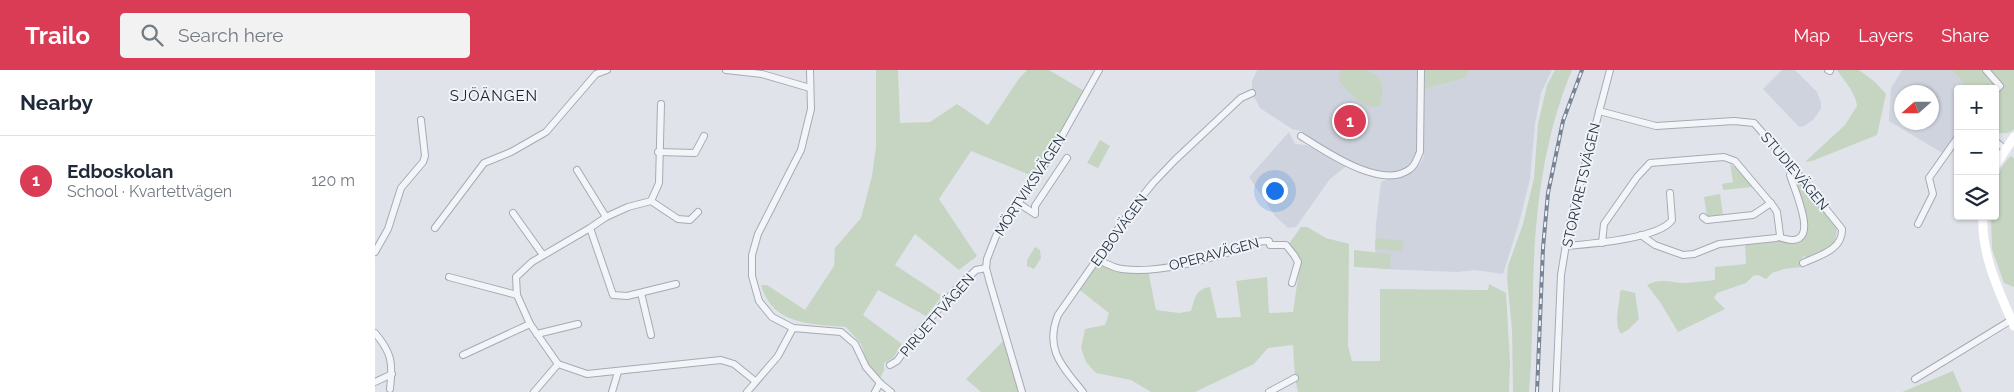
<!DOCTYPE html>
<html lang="en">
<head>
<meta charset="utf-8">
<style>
  :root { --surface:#fff; --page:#f2f2f3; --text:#1f2937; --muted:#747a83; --line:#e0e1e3; --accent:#da3b55 }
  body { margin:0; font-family:Raleway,sans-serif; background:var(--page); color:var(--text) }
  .controls { position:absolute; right:15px; top:15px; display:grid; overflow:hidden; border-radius:5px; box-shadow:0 1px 4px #0004 }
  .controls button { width:45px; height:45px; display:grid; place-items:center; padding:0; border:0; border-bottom:1px solid var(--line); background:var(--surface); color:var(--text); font:25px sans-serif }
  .compass { position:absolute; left:1519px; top:15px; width:45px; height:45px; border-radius:50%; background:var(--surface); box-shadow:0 1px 4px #0004; rotate:249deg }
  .you { position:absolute; left:899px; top:120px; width:18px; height:18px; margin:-12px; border:4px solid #fff; border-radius:50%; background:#1a73e8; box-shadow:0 0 0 8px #1a73e833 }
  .badge { display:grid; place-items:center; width:32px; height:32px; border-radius:50%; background:var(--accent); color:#fff; font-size:16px; font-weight:700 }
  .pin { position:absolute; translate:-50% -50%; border:2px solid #fff; box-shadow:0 1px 5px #0006 }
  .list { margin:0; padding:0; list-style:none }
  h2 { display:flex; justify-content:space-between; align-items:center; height:65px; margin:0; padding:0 20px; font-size:21px }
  h2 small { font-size:16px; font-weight:400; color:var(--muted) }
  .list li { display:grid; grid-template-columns:32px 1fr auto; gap:15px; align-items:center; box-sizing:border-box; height:90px; padding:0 20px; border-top:1px solid var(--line) }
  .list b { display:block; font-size:19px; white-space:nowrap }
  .list p { margin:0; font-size:16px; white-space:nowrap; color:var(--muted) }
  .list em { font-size:16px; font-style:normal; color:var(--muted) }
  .icon { flex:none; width:28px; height:28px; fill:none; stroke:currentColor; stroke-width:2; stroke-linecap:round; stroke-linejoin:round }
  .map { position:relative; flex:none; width:1639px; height:322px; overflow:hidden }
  header { display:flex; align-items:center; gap:30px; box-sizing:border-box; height:70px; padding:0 25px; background:var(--accent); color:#fff }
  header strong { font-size:24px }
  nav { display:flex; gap:28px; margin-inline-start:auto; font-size:18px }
  .search { width:350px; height:45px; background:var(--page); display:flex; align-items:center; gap:12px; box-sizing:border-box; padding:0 18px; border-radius:5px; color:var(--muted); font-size:19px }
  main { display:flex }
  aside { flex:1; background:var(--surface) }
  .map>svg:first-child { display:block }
</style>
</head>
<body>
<header>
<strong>Trailo</strong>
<div class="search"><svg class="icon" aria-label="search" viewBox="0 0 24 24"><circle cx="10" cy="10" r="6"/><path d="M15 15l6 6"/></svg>Search here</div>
<nav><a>Map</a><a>Layers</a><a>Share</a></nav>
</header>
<main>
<aside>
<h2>Nearby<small></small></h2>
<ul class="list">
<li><span class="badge">1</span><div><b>Edboskolan</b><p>School · Kvartettvägen</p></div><em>120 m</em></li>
</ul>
</aside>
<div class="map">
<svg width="1639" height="322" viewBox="0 0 1639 322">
  <rect width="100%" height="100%" fill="#e0e4ea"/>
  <g fill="#ced3dd" fill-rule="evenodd">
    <path d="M882,0H1046L1045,82L1039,95L1017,105L973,95L955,109L921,157L913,158L900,146L874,107L914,62L920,74L931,75L970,93L926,61L917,59L885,38L877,23V11Z"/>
    <path d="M1096,0H1177L1166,23L1160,54L1155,109L1144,153L1128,204L1100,200L1082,202L1005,199L1000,179L1001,153L1006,112L1013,109L1027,108L1039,101L1045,94L1049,86V19L1088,9Z"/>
    <path d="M1407,0H1420L1442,22L1446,32V39L1438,50L1429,56L1424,57L1388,19Z"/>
    <path d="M1527,0H1577L1593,19H1583V69L1574,87L1514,51L1516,18ZM1526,22H1556V52H1526Z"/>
  </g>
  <g fill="#c6d5c1">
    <path d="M501,0H523L525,53L555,52L582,34L613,55L643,10L652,0H674L711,22L660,107L596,81L564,129L602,186L584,200L540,164L520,195L567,226L551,246L503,220L488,245L527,274L518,288L509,293V301L505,308L493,295L486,274L471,257C437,254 397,256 386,215H392L430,240L459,196L460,178L486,148L497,106L501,77Z"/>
    <path d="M967,0C974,0 984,0 991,0C1009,5 1009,22 1005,36C991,42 972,21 964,11V4Z"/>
    <path d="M1050,0H1096L1088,9L1049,19Z"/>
    <path d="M1180,0H1197C1172,59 1162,126 1159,189C1157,233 1158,278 1154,322H1138L1137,260L1132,208L1133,196L1148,154L1159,108L1163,54L1170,24L1172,15Z"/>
    <path d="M1462,0H1484L1500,12L1511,24L1502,65L1437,91L1430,92L1470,55L1482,36C1481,23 1469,11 1462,0Z"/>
    <path d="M1577,0H1639V59C1634,64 1627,64 1620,62V19H1593Z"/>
    <path d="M725,70L735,76L723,98L712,93Z"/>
    <path d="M1636,86L1639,88V217L1629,213L1617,179L1616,146H1620C1620,124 1618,102 1636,86Z"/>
    <path d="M1355,94L1363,99L1378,117L1348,120L1347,114L1358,112Z"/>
    <path d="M1418,103L1458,151L1462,159L1460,172L1451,180L1433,189L1429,186L1424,193L1426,197L1409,199L1397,203L1391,209L1383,205L1378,206L1371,213L1342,223L1339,228L1350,239L1303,262L1285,232L1272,215C1288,207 1298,214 1312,213C1321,212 1331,211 1340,210V197L1371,194L1370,174L1405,171L1423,172L1432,162L1433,154Z"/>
    <path d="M1345,124L1348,145L1332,147L1329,127Z"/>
    <path d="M926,157H932L951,168L974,174L973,276L977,291H1005V219L1113,220L1114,214L1131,223L1135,292L1134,322H923L920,308L918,275L893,278L879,294L820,322H776L756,310L721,303L711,292L706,278L710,259L730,255L734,243L702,218L722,189L736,196L773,200L781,240L804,243L816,241C820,229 820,219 835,217L842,248L866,247L861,211L892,207L894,243L918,242L925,194L913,175Z"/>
    <path d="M1001,168L1029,171L1027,181L1000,179Z"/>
    <path d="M660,177L665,180L666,188L659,199L652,196V190Z"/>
    <path d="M979,180L1016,184L1015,199L979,197Z"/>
    <path d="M1248,220L1260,223L1264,249L1254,259L1246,264C1238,252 1245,235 1245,221Z"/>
    <path d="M631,268L647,322H606L591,309Z"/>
    <path d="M1578,301L1587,322H1527Z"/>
  </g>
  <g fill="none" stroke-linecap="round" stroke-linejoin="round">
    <defs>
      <g id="street">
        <path d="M351,0L387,4L435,18"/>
        <path d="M435,0L436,39L426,80L383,164L377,185V206L384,231L397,247L418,258L466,262L480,274L491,297L505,313L516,322"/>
        <path d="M1453,0L1455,1"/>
        <path d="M1611,0L1625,16L1620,21"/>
        <path d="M286,34L284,113L276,131L303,149L315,150L323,142"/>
        <path d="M1224,41L1281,56L1359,51L1379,53L1409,87L1467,159C1468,180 1443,186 1428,193"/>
        <path d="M926,66C950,81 1007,121 1035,99C1041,95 1042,88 1045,82L1046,0"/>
        <path d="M1620,71L1630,79"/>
        <path d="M283,82L320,83L329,66"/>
        <path d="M202,100L231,147"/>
        <path d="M276,131L253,137L231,147L215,158L157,192L141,207L142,225L155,254L183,294L212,304L346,290L359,294L380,311"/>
        <path d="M643,133L660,144V136L692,88"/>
        <path d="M138,143L168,185"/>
        <path d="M1328,147L1332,150L1378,145L1396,133"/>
        <path d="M1543,154L1558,124L1554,108L1583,67"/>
        <path d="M60,158L109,93L136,82L171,62L221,4L232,0"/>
        <path d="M215,158L238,225L252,226L301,214"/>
        <path d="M1404,167C1450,184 1420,122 1415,105L1418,98"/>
        <path d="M1227,173L1229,154L1262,107L1275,93L1349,87L1360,91L1398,136L1402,142L1405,165L1404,167L1401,168L1344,174L1319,184L1308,185L1280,175L1266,165"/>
        <path d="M1191,176C1214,174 1284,169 1297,150L1295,123"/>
        <path d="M0,182L13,159L26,118L48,92L50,86L46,50"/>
        <path d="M722,189C730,193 738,198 747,199C782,204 828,191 861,180C872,176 882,170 894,171L895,175H911L919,185L923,192L917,213"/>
        <path d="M74,207L142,225"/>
        <path d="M266,223L276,265"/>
        <path d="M0,263C17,283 18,293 15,319"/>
        <path d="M162,264L203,254"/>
        <path d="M88,285L155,254"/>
        <path d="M515,295L522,291L539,267L584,216L601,200L611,198"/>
        <path d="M1540,309L1638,249"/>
        <path d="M0,312L17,304"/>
        <path d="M159,322L183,294"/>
        <path d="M237,322L243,302"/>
        <path d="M372,322L403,286L418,258"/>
        <path d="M500,322L505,313"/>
        <path d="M647,322L615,213L611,198L612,189L621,166L678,82L724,0"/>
        <path d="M708,322C688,297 669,280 683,245L757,139L778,113L800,90L866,28L877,23"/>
        <path d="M894,322L920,308"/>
        <path d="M1181,322L1186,205L1194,156L1235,0"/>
      </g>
    </defs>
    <use href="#street" stroke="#a5abb5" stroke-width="8"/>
    <use href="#street" stroke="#f3f5f8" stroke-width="6"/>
    <g stroke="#fff" stroke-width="9">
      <path d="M1620,96L1639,67"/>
      <path d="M1608,146C1606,185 1624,221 1639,256"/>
    </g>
    <defs>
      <path id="rail" d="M1162,322L1168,178L1173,123L1188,51L1207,0"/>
    </defs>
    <use href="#rail" stroke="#788495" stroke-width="4"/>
    <use href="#rail" stroke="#f0f3f8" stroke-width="2" stroke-dasharray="5.5" stroke-linecap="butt"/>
  </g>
  <g text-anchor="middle" stroke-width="4" stroke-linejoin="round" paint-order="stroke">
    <g font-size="14" fill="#273243" stroke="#f0f3f8">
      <text transform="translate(1420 101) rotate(50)" y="5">STUDIEVÄGEN</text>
      <text transform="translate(655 115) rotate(-57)" y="5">MÖRTVIKSVÄGEN</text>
      <text transform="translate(1206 115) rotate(-77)" y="5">STORVRETSVÄGEN</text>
      <text transform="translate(744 160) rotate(-54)" y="5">EDBOVÄGEN</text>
      <text transform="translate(839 184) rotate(-15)" y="5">OPERAVÄGEN</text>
      <text transform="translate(562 245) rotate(-49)" y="5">PIRUETTVÄGEN</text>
    </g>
    <g font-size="15" letter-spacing="1" fill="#192334" stroke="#f0f3f8">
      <text x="119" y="31">SJÖÄNGEN</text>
    </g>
  </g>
</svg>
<div class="controls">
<button>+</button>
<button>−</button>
<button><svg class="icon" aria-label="layers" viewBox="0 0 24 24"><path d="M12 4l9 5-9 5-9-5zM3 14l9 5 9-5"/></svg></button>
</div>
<svg class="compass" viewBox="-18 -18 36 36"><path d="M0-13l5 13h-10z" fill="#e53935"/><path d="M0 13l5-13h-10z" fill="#747a83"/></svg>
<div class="you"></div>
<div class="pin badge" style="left:975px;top:51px">1</div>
</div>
</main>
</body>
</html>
